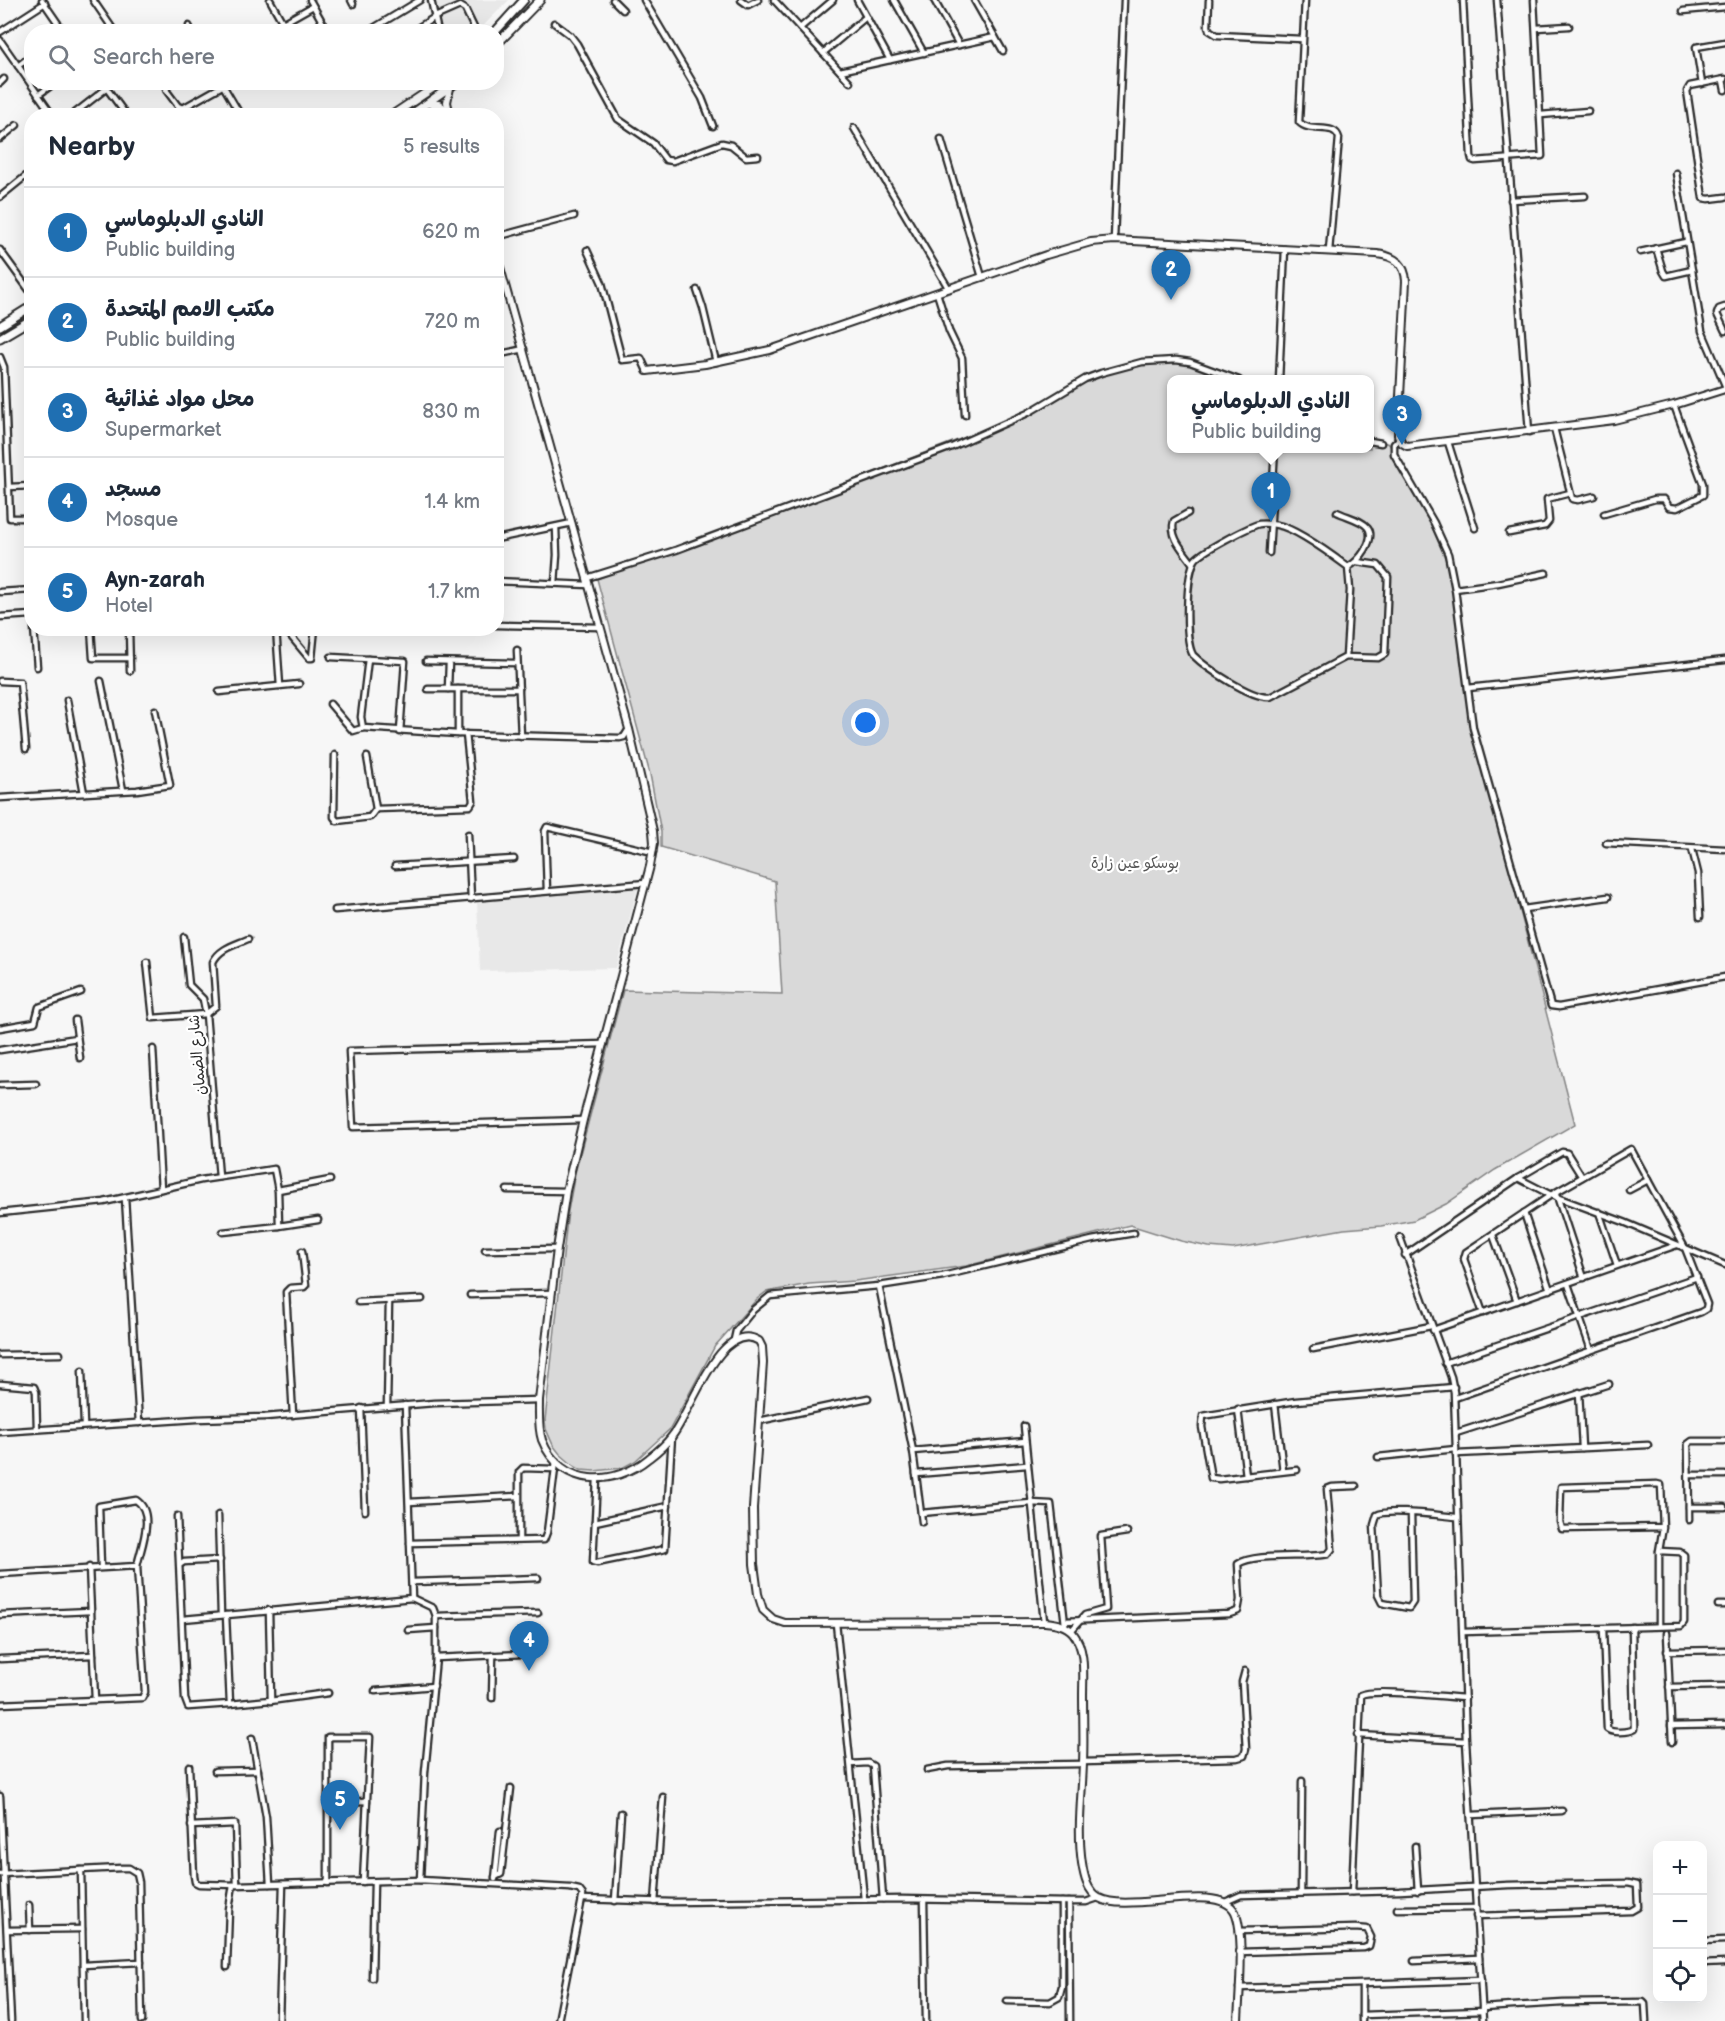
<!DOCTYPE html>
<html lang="en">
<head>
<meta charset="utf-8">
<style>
  :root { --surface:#fff; --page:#f2f2f3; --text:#1f2937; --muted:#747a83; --line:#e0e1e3; --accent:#1f6fb2 }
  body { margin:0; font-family:"Balsamiq Sans","Playpen Sans Arabic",sans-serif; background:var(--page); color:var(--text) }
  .controls { position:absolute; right:18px; bottom:18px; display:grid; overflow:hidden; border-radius:12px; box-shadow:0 6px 24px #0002 }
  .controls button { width:54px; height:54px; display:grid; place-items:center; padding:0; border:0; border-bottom:2px solid var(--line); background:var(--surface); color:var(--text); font:30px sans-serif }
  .you { position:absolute; left:866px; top:723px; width:21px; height:21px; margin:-15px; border:4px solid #fff; border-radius:50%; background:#1a73e8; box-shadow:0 0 0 9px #1a73e833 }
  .badge { display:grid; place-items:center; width:39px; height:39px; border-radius:50%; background:var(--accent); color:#fff; font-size:20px; font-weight:700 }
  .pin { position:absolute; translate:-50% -50px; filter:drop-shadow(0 2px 3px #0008) }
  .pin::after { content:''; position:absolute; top:32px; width:21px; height:18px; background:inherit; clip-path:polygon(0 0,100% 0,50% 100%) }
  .popup { position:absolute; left:1167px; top:375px; width:207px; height:78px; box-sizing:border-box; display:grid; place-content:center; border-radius:12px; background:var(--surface); filter:drop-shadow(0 2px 4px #0005); font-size:20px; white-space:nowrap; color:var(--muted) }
  .popup b { font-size:22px; color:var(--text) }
  .popup::after { content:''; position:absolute; left:50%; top:100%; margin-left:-12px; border:12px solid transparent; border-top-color:var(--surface) }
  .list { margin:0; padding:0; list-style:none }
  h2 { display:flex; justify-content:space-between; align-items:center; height:78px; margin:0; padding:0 24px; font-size:26px }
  h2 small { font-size:20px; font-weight:400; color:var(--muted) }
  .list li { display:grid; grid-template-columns:39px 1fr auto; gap:18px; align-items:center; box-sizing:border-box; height:90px; padding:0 24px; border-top:2px solid var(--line) }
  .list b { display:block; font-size:22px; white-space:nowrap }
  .list p { margin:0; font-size:20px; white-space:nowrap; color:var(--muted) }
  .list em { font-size:20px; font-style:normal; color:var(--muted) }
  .icon { flex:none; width:33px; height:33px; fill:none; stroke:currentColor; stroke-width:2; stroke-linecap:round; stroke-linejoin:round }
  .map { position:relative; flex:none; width:1725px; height:2021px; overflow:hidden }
  .search { position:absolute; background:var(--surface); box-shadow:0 6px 24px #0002; left:24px; top:24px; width:480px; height:66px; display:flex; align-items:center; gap:15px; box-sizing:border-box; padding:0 21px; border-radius:24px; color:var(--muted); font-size:22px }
  .panel { position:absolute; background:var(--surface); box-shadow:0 6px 24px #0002; left:24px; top:108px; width:480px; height:528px; border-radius:24px }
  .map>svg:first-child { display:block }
</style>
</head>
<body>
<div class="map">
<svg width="1725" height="2021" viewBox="0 0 1725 2021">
  <rect width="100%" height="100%" fill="#f7f7f7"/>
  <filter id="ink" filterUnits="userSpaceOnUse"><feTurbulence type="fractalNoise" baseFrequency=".0167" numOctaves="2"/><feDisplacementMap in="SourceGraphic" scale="12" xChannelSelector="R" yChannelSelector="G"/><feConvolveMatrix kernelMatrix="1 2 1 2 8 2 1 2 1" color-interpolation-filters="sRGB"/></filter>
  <g filter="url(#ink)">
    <g fill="#e8e8e8">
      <path d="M433,0H509L477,32L441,31Z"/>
      <path d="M638,887L616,968L480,971L477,902Z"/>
    </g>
    <path fill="#d9d9d9" stroke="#828282" stroke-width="1.5" d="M1182,358L1238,379L1172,380V448H1370V438L1389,444L1422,503L1451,572L1471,721L1575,1124L1495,1170L1446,1204L1414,1220L1381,1226L1344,1229L1233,1249L1209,1247L1181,1241L1130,1225L966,1266L855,1281L809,1284L766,1292L757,1299L715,1346L670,1429L635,1461L622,1468L594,1471L581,1470L574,1466L560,1454L553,1445L546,1429L545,1420L568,1211L575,1173L623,990L782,994L775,881L661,847V832L650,774L597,579L1033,411C1058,396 1083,376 1112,368C1134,361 1159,360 1182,358Z"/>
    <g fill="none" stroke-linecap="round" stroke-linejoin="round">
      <defs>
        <g id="street">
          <path d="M42,0L64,32"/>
          <path d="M93,0L115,32"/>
          <path d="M270,0L288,32"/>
          <path d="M310,0L324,25"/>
          <path d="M351,0L353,4"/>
          <path d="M431,0L438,32"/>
          <path d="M613,0L623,10"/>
          <path d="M644,0L702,98L713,126"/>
          <path d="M741,0L748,5L758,0"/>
          <path d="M774,0L850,82"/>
          <path d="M857,0L890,60"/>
          <path d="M894,0L924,53"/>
          <path d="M934,0L959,45"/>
          <path d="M974,0L1003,51"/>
          <path d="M1209,0L1208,26L1209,30L1217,35L1302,39"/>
          <path d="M1305,0L1299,122C1310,134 1335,122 1339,138L1329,251"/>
          <path d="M1463,0L1471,156L1472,160L1475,161L1542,156L1534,0"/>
          <path d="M1497,0L1529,432"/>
          <path d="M1683,11L1725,7"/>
          <path d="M283,23L313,6"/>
          <path d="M554,23L570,35L577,44L618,119L653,143L666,160L673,161L722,143L731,145L746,157L758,156"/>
          <path d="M189,26L192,32"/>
          <path d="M800,28L833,0"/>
          <path d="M1536,28L1569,26"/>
          <path d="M0,32L45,3"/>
          <path d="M367,32L420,0"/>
          <path d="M411,32L435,17L460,6L465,9L476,32"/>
          <path d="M0,40L53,116"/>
          <path d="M823,53L866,17"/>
          <path d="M18,66L32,55"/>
          <path d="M840,71L995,37"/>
          <path d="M1725,79L1690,86L1687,91L1703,198L1709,199L1725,197"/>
          <path d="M1723,80L1725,90"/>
          <path d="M102,82L127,116"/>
          <path d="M170,82L166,90L178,106L183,108L222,86"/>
          <path d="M221,82L241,116"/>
          <path d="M0,83L4,79"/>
          <path d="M1702,84L1696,47L1725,42"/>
          <path d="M38,95L56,82"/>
          <path d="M1541,115L1588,111"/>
          <path d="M71,116L107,88"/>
          <path d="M854,128L949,289"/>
          <path d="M0,139L17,125"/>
          <path d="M941,139L982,277"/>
          <path d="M1676,173L1702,331L1725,385"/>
          <path d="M0,197L32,171"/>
          <path d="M1511,200L1585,196"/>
          <path d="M496,237L574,216"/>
          <path d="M1114,240L1124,0"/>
          <path d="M1656,248L1663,271L1666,276L1692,270"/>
          <path d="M0,250L32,294"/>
          <path d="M587,250L602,283L622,360L641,358L647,371"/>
          <path d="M1640,252L1686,242"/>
          <path d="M697,290L703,308L716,362"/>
          <path d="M937,293L949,331L962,358L965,415"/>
          <path d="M1725,307L1719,309L1717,314L1725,331"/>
          <path d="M496,355L524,349"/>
          <path d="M0,357L4,367L10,518H32"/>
          <path d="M1279,380L1285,249"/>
          <path d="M1554,428L1572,499L1578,500L1594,496"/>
          <path d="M1399,439L1394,444V454L1434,523L1448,554L1455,589L1473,728L1551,1006L1559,1007L1725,977"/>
          <path d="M1370,441L1381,443"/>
          <path d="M1448,442L1475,528"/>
          <path d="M9,487L32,486"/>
          <path d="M1337,512C1357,521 1381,523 1365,550C1360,558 1356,563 1348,567"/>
          <path d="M1188,513L1174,521C1169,537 1184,551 1193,564"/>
          <path d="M1604,514L1655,499H1664L1669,507L1677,508L1703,495V484L1674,405"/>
          <path d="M1509,533L1545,526L1549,521L1547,499L1570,493"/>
          <path d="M496,539L572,523"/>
          <path d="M1269,553L1275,448"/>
          <path d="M587,578L676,550L952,447L1028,413L1085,379L1101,373L1142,362L1176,360L1190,362L1239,380"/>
          <path d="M496,581L589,585"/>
          <path d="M555,583L557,555L556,527"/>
          <path d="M1455,589L1498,583L1546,573"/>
          <path d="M0,592L32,590"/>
          <path d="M0,617L32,615"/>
          <path d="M496,625L600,627"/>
          <path d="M34,628L37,667"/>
          <path d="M91,628L93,658H130"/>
          <path d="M129,628L130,671"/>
          <path d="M276,628L280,686"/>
          <path d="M284,628L309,658H312L315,628"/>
          <path d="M429,628V629"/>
          <path d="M454,628V632"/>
          <path d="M517,650L521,736"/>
          <path d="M331,657L405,661L400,732"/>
          <path d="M1346,657L1350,590L1348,567C1332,555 1296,528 1277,525C1271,524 1264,523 1259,524C1248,527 1200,552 1195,560C1186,575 1184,640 1193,655C1206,668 1252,699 1270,697L1346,657L1378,658L1385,654L1388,577L1378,565L1357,562"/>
          <path d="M368,659L361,717L363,728L458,734L620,738L624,737L629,729"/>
          <path d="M426,661L517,663"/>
          <path d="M0,681L20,682L26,749"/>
          <path d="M101,681L123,790"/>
          <path d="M1468,688L1725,660"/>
          <path d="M428,689H519"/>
          <path d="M448,689L449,662"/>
          <path d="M458,689V734"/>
          <path d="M219,692L299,684"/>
          <path d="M67,700L84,793"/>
          <path d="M330,704L353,731L363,728"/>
          <path d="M335,755L334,817L337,821L370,817L376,809L367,757"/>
          <path d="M0,798L137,790L170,785L155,710"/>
          <path d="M376,809L470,806L473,801L466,734"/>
          <path d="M468,834L471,899"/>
          <path d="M1606,843L1725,849"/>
          <path d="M1692,849L1698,873L1700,917"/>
          <path d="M395,866L514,859"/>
          <path d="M547,891L545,831L547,827L653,852"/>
          <path d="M1524,909L1608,897"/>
          <path d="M335,910L646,883"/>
          <path d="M184,937L189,985L203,999L206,1014L219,1177"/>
          <path d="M147,962L153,1018L206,1014L216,1006L213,962C220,948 235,945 248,939"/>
          <path d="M75,1020L80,1058"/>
          <path d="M0,1028L35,1022L39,1007L81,992"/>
          <path d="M153,1049L161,1189"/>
          <path d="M0,1050L77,1038"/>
          <path d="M0,1085L36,1084"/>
          <path d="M583,1120L353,1127L349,1051L604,1044"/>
          <path d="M1518,1178L1551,1195L1624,1222L1725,1265"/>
          <path d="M278,1190L330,1180"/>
          <path d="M507,1190L566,1191"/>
          <path d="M1629,1190L1648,1180"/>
          <path d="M1557,1196L1584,1278"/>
          <path d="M125,1198L139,1423"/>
          <path d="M1599,1212L1617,1265"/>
          <path d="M0,1213L104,1202L201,1180L274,1169L278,1190L279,1226L318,1220"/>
          <path d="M1524,1213L1550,1290"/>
          <path d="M223,1232L279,1226"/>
          <path d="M1493,1235L1517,1301"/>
          <path d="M1400,1237L1451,1377L1454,1392L1466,1741L1483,2021"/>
          <path d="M485,1250L557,1249"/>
          <path d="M1405,1255L1518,1178L1562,1152L1567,1153L1582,1177"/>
          <path d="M1568,1284L1591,1350"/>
          <path d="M879,1286L913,1451L922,1522"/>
          <path d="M470,1295L552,1293"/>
          <path d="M358,1302L422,1299"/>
          <path d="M1433,1330L1677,1245"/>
          <path d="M734,1340L736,1331L753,1310L770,1296L879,1286L943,1276L1092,1240L1134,1233"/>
          <path d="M1313,1349L1431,1326"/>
          <path d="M0,1355L60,1354"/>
          <path d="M1445,1363L1697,1277"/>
          <path d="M82,1371L84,1425"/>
          <path d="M0,1384L34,1387L36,1392L37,1429"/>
          <path d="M1579,1392L1582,1448"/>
          <path d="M1455,1398L1701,1312L1706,1309L1707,1304L1685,1248L1631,1149L1551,1195L1466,1252L1464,1259L1483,1313"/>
          <path d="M1275,1404L1283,1471"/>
          <path d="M405,1405L412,1598"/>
          <path d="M387,1407L389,1301"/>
          <path d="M361,1408L365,1511"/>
          <path d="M1238,1409L1246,1476"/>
          <path d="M293,1415L286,1292L290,1288L304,1287L306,1285L302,1251"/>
          <path d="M759,1421L868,1398"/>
          <path d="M1024,1426L1044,1622"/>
          <path d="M0,1432L197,1419L265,1417L434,1403L539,1400"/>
          <path d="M1456,1433L1609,1384"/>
          <path d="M913,1451L1025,1441"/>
          <path d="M1456,1454L1648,1445"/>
          <path d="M1378,1457L1456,1449"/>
          <path d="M1297,1470L1219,1479L1211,1478L1202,1427L1203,1416L1296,1401L1454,1387"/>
          <path d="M916,1474L1027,1465"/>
          <path d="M1690,1475H1725"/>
          <path d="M597,1479L593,1562L597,1563L665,1549L672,1436"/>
          <path d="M409,1502L518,1496"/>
          <path d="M1689,1507H1725"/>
          <path d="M921,1513L1031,1503L1051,1504L1065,1624"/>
          <path d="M1411,1513L1413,1602L1409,1608L1382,1603L1378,1595L1374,1525L1377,1515C1387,1508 1443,1516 1458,1517"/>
          <path d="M218,1515L221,1615"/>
          <path d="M177,1516L185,1699L188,1707L230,1704L226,1615"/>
          <path d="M1689,1520L1688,1444L1692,1441H1725"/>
          <path d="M595,1522L668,1506"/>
          <path d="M519,1540V1472L523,1468L555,1469"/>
          <path d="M410,1543L544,1540L547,1532L556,1461"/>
          <path d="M181,1564L184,1562L220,1560"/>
          <path d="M89,1567L95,1700"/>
          <path d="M101,1567L99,1506L136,1500C156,1513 141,1547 137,1566"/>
          <path d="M0,1574L137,1566L145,1692L142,1698L0,1704"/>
          <path d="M412,1582L538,1578"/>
          <path d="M1718,1605H1725"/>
          <path d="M0,1615L91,1611"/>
          <path d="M436,1616L538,1613"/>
          <path d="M183,1619L412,1598L433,1608L436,1616V1658L425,1772L420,1880"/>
          <path d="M1065,1621L1229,1614L1238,1611L1240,1600L1238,1564C1256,1552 1305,1559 1328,1554L1332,1549L1327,1489L1332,1487L1356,1486"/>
          <path d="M836,1623L864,1899"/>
          <path d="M1659,1626V1551L1663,1527L1661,1485L1657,1484L1561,1487L1560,1522L1562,1529L1663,1527"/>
          <path d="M1603,1629L1607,1729C1612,1733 1627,1733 1634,1729V1725L1632,1627"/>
          <path d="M408,1630L436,1628"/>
          <path d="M1071,1631L1085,1615L1106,1609L1101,1536L1127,1532"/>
          <path d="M1463,1632L1681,1626L1684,1622V1555L1680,1552L1659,1551"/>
          <path d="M1667,1633L1672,1742"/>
          <path d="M1667,1651L1725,1650"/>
          <path d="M436,1658L524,1654"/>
          <path d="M0,1659L93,1655"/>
          <path d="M1669,1687L1725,1686"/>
          <path d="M375,1691L434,1686"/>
          <path d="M492,1698L493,1655"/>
          <path d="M270,1701L328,1693"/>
          <path d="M230,1704L271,1700L269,1610"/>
          <path d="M1671,1726L1725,1725"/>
          <path d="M1358,1735L1466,1741"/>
          <path d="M252,1738L266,1817L270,1884"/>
          <path d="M1083,1762L1237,1758L1244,1756L1246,1749L1242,1682L1245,1671"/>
          <path d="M851,1764L868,1763L873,1766L883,1899"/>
          <path d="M189,1766L194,1876L195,1882L199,1884L237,1885L420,1880L570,1888L579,1890L583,1895L582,1899L558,2021"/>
          <path d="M927,1770L948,1766L1083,1764"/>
          <path d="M215,1771L258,1770"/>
          <path d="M0,1796L11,2021"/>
          <path d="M328,1802L367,1801"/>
          <path d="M1472,1815L1562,1811"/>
          <path d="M191,1826L235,1824L237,1885"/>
          <path d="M1415,1846L1418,1891"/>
          <path d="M81,1870L84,2021"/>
          <path d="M0,1874L121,1868H129L137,1873L139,1882L142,2021"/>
          <path d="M495,1877L501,1874L511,1788"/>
          <path d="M495,1879L500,1831"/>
          <path d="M328,1883V1737H370L363,1882"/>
          <path d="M1352,1892L1361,1695C1374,1688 1446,1697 1465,1698"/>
          <path d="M1301,1893L1302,1781"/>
          <path d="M582,1899L672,1902L902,1899L1069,1902H1086L1098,1898"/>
          <path d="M924,1900L926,2021"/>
          <path d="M615,1901L621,1813"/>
          <path d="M655,1902L663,1797"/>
          <path d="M1069,1902L1070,2021"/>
          <path d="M1225,1902L1241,1895L1400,1891L1508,1885L1628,1883L1637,1885L1638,1907L1631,1911L1476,1916"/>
          <path d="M29,1905L30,1930"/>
          <path d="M1397,1909L1476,1908"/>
          <path d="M7,1930L82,1929"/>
          <path d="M1239,1931L1355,1928L1367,1929L1371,1937L1369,1946L1364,1948L1239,1952"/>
          <path d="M1702,1941L1725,1940"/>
          <path d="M1414,1961L1479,1958"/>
          <path d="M1702,1964L1725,1963"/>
          <path d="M83,1965L141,1962"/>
          <path d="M227,1967L229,1909L233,1885"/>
          <path d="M372,1978L374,1882"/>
          <path d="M1362,1985V2021"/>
          <path d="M1239,1988L1481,1980"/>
          <path d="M1007,2001L1050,2002L1059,1997L1062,1986V1902"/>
          <path d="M1482,2008L1563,2003L1643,2002L1645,2004L1646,2021"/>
          <path d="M1362,2015L1483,2011"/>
          <path d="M279,2021L283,1884"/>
        </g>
        <g id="secondary">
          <path d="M450,88L447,102L450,116"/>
          <path d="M428,104H439L448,111"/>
          <path d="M496,253L629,729L653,831L654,843L650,866L583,1120L566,1191L557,1249L539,1400C539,1413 538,1428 542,1440C561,1488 614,1487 649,1458C657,1452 666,1444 672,1436C690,1415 720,1317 759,1341L762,1347L763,1363L753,1508L754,1564L758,1594L763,1610L773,1619L785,1623L1044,1622C1054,1623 1066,1624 1073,1633C1086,1649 1083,1675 1083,1695C1083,1717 1084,1740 1083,1763C1082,1797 1077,1829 1082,1863C1084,1876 1087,1891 1099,1898C1128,1914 1220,1881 1235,1912C1245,1934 1239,1995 1238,2021"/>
          <path d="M647,371L705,364L770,350L1046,255L1091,242L1114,240L1377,254C1394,256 1405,263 1406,281L1398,435L1402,443L1407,446L1614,420L1674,405L1725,389"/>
        </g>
        <g id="primary">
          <path d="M495,32L524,0"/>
          <path d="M496,45L540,0"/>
          <path d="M391,116L442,82"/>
          <path d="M409,116L457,82"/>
          <path d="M0,326L32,306"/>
          <path d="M0,338L32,319"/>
        </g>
      </defs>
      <use href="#street" stroke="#2b2b2b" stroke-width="9"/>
      <use href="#secondary" stroke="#2b2b2b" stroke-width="10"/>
      <use href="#primary" stroke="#2b2b2b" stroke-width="11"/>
      <use href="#street" stroke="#fff" stroke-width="4.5"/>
      <use href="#secondary" stroke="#fff" stroke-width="6"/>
      <use href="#primary" stroke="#fff" stroke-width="7"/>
    </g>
  </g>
  <g text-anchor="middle" stroke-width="4.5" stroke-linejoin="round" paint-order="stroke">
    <g font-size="15" fill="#565656" stroke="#fff">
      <text x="1135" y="868">بوسكو عين زارة</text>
    </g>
    <g font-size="15" fill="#2b2b2b" stroke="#fff">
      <text transform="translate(197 1055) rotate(-95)" y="5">شارع الضمان</text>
    </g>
  </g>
</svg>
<div class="controls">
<button>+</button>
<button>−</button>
<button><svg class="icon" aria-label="locate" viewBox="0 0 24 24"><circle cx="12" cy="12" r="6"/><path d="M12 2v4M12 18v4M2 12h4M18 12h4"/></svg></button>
</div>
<div class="you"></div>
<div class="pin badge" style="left:1271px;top:522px">1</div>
<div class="popup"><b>النادي الدبلوماسي</b>Public building</div>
<div class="pin badge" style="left:1171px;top:300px">2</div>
<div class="pin badge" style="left:1402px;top:445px">3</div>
<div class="pin badge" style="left:529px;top:1671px">4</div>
<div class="pin badge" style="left:340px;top:1830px">5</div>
<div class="search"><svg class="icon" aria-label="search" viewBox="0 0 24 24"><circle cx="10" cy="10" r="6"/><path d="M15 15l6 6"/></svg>Search here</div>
<section class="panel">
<h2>Nearby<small>5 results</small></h2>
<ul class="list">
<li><span class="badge">1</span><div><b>النادي الدبلوماسي</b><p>Public building</p></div><em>620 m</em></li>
<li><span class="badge">2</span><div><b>مكتب الامم المتحدة</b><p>Public building</p></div><em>720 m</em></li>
<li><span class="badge">3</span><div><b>محل مواد غذائية</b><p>Supermarket</p></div><em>830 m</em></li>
<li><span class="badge">4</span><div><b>مسجد</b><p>Mosque</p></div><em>1.4 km</em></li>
<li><span class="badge">5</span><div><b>Ayn-zarah</b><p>Hotel</p></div><em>1.7 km</em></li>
</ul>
</section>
</div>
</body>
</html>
